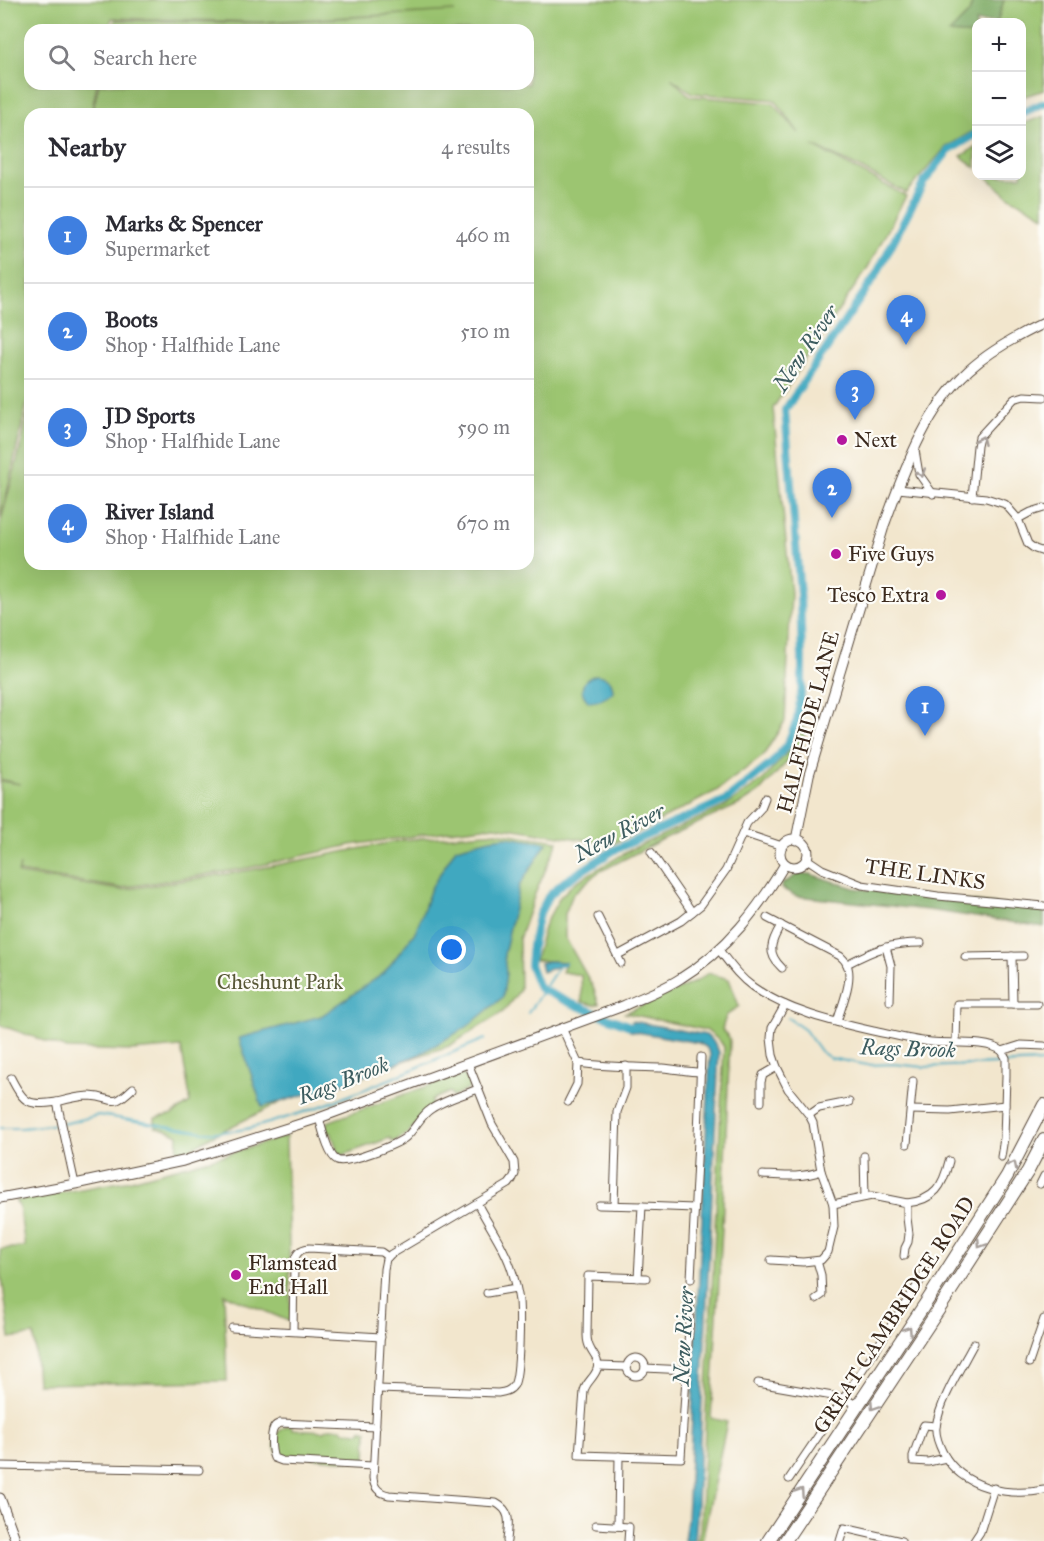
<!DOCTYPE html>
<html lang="en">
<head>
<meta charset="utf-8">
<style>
  :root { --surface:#fff; --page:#f2f2f3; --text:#2b2b33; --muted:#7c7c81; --line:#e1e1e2; --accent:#2563eb }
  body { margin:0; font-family:"IM FELL Great Primer",serif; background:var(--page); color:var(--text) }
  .controls { position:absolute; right:18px; top:18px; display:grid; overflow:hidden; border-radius:12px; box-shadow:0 6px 24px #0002 }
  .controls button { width:54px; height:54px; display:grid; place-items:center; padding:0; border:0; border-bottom:2px solid var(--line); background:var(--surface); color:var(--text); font:30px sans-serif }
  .you { position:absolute; left:452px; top:950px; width:21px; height:21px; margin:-15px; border:4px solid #fff; border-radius:50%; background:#1a73e8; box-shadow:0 0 0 9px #1a73e833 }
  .badge { display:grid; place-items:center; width:39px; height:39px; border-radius:50%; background:var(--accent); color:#fff; font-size:20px; font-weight:700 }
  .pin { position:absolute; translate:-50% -50px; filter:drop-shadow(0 2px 3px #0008) }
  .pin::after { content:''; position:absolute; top:32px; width:21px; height:18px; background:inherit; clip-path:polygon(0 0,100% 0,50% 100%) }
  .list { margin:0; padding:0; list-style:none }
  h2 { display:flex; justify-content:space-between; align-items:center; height:78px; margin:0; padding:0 24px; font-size:26px }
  h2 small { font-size:20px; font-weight:400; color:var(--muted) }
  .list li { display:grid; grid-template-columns:39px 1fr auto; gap:18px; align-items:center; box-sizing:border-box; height:96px; padding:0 24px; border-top:2px solid var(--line) }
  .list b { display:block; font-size:22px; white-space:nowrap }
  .list p { margin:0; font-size:20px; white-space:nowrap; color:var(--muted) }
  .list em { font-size:20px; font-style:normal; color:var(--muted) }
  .icon { flex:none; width:33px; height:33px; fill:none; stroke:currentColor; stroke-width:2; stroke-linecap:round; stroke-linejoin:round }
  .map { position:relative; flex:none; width:1044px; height:1541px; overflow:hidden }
  .search { position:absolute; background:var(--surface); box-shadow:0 6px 24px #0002; left:24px; top:24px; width:510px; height:66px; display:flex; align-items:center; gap:15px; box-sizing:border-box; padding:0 21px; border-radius:18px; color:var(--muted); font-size:22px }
  .panel { position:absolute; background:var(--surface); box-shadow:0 6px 24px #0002; left:24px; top:108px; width:510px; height:462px; border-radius:18px }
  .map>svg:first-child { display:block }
</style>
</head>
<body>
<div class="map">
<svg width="1044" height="1541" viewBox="0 0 1044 1541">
  <rect width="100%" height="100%" fill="#fdfcf7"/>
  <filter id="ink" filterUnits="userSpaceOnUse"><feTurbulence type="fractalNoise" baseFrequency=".0167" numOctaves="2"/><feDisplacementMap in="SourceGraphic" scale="12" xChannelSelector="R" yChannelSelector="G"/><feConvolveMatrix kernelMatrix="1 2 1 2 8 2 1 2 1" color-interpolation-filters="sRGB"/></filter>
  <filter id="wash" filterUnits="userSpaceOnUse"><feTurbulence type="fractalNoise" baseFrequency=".008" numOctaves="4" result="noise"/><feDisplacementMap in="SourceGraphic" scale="24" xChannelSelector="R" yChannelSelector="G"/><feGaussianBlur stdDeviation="1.35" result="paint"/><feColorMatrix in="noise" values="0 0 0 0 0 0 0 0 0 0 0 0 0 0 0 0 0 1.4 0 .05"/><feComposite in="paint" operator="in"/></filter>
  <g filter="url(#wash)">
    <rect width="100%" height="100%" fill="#f2e6cd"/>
    <g fill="#9cc571" stroke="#6c7848" stroke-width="1.5" fill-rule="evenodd">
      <path d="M0,0H973L969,13L950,33L976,35V129L946,147L906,193L856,166L813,146L906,196L868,267L773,408L791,593L785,721L763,756L716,791L661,820L612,844L495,826L449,831L351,845L248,868L121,888L19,872L20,865L18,874L122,890L251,870L403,840L497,832L558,841L535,894L519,939L520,990L503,1012L449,1046L283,1101L210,1137L177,1157L178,1135L170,1131L155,1127V1118L173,1114L190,1103V1097L181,1047L132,1051L67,1049L0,1025V781L20,784L0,779V525L22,441L30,402V564H528V114H92L99,84H528V30H112L115,20L261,23L455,11L261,22L112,18L109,30H30V84H97L91,114H30V389L7,492L0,518ZM671,78L692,93L775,100L799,133L773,103L690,96Z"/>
      <path d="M1004,0H1044V90L1022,97V22H997Z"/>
      <path d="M1044,116V216L1008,196L986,176H1022V124Z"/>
      <path d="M976,147V168L961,156Z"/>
      <path d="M803,726L805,731L802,746L759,792L742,803L663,839L597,873L573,894L565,914V937L593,987L599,1004L594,1005L582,1002L581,975L562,972L565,964V962L535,960L545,924L560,897L574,883L632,849L724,807L742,795L764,779L798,740Z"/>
      <path d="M708,973L729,979L739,1006L726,1016L722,1029L730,1039L722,1229L711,1418L727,1422L702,1541H697L700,1530L724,1047L720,1041L706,1030L625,1013L695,982Z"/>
      <path d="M461,1074C467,1076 470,1083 469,1089L453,1097L450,1092L431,1100L432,1106L407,1134L393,1142L390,1138L343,1155L338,1152L331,1132L326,1133V1126L327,1122Z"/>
      <path d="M286,1136C287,1198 290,1260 291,1322L224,1294L227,1381L37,1384L34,1335L10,1338L0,1263V1249L25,1247L19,1206L15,1201L131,1180L225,1155Z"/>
      <path d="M287,1426H292L293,1429L324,1431L329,1428H342L344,1431L361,1432L362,1429L367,1431L366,1462L290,1456L289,1459C270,1455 270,1434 287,1426Z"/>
    </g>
    <g fill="#7daa63" stroke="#5c6a40" stroke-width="1.5">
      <path d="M973,0H1004L997,22H976V35L949,33L969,13Z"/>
      <path d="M798,874H810L854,888L1044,910V927L928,910L796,896L781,888L782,884Z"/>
    </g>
    <g fill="#40a8c0" stroke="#3e696f" stroke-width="1.5">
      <path d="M596,675C607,676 613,680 613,692C605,699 599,701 589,702C577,691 582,679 596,675Z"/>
      <path d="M507,837L547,843L519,886L504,955L506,973L503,997L467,1027L420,1054L349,1082L262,1107L239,1038L321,1016L384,973L416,931L431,888L456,848L490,839Z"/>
      <path d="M548,961L565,962V964L542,972L540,963Z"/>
      <path d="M632,1021L706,1035L714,1042L719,1052L697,1504L694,1541H684L687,1519L710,1054L706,1047L699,1043L630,1031Z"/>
    </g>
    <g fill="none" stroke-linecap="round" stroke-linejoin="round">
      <g stroke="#40a8c0" stroke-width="2">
        <path d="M528,1013L559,966L565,963"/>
        <path d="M788,1018L805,1030L820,1051L830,1058L867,1065L894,1064L924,1067L1044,1062"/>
        <path d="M0,1128H22L67,1123L99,1115L204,1132"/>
        <path d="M206,1132C242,1134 267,1123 301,1113C364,1092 424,1064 485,1039"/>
      </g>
      <g stroke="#40a8c0" stroke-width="8">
        <path d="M1022,113L1044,103"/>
        <path d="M640,1027L630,1026L570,1003L539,988L530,965L532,946L538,917L548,897L564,882L616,849L726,800L772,763L787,745L797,720L802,687V658L800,595L785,410L876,275L924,182L948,151L976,134"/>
      </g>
    </g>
  </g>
  <g filter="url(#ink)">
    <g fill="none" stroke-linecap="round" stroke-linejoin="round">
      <defs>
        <g id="street">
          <path d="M915,450L919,474L933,494"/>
          <path d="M898,489L986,498L1005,504L1018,519L1028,544L1035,549L1044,552"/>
          <path d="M972,497L977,446L979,437L1014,399L1024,396L1044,397"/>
          <path d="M1018,519L1031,512L1044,508"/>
          <path d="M743,833L782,846"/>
          <path d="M651,852L692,912"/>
          <path d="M807,859L822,869L862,885L938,896L1044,906"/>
          <path d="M598,917L621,963"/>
          <path d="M767,918L840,956C842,958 845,960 846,963C855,977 841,1007 837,1022"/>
          <path d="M781,925C771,942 766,953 782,968"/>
          <path d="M886,947L891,966L890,1001"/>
          <path d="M719,950C730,964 739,977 753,987C787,1011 833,1022 873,1031C892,1035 911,1040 931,1042C950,1044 988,1040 1002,1051"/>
          <path d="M618,955L681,921L701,905L726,870L747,823L761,808L765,798"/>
          <path d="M1012,956L1013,1004"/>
          <path d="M965,957L1023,956"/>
          <path d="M847,964C874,950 890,943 921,943"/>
          <path d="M562,1028L578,1063C606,1067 635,1067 663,1068C676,1069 688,1072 701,1072"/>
          <path d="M956,1043L957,1004H1037"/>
          <path d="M1002,1051L1021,1045L1044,1046"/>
          <path d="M468,1063L492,1124L514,1162L515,1174L512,1180L509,1184L391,1254L386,1259L384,1269L373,1478C374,1488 379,1493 389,1495L496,1503C513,1512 508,1525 507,1541"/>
          <path d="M11,1078C24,1104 29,1106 57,1102L75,1184"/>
          <path d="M57,1102C68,1099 79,1096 90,1096C115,1097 110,1110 133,1088"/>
          <path d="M568,1102L577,1084L578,1063"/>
          <path d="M761,1102V1082L763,1075L777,1067"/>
          <path d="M911,1110L950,1111L1005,1105"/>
          <path d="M809,1115L819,1108L849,1102"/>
          <path d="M319,1118C322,1128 328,1156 337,1160C346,1165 398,1144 406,1137C416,1128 420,1116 431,1109C444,1100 463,1095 478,1089"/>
          <path d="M698,1134L701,1057"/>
          <path d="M907,1144L913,1081"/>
          <path d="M864,1156L865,1197"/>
          <path d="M1001,1157L1004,1138L1006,1076V1058L1002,1051"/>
          <path d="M763,1175C783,1176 803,1178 821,1171"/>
          <path d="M1040,1184L1044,1176"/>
          <path d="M907,1203C935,1200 943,1186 949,1161"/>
          <path d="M833,1204L872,1196L907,1203V1218L909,1234L908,1242L905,1248L904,1256"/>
          <path d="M599,1205L642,1206L638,1278"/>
          <path d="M614,1205L617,1112L626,1088V1066"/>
          <path d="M642,1206L694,1208"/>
          <path d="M771,1260L803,1262L821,1260L828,1252L834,1227L833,1204L821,1171L813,1123L809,1115L788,1089L777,1067L773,1055L771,1038L772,1028L785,1005"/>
          <path d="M646,1278L588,1276L587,1335C587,1340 588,1345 591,1350C594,1356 600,1361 597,1369C595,1377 586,1382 584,1391L579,1455L681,1458L691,1295"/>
          <path d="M691,1279L698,1140"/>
          <path d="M487,1293L516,1288"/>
          <path d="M816,1299L822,1295L821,1275L817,1261"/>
          <path d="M232,1328L381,1337"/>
          <path d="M293,1331L294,1264C295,1254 299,1249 309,1248L381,1252L388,1257"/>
          <path d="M974,1343C962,1366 939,1402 936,1427C935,1436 939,1445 943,1453C962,1488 1008,1497 1044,1490"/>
          <circle cx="636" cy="1367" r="9"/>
          <path d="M1029,1363L1044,1319"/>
          <path d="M598,1366L627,1367"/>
          <path d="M645,1368L686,1370"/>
          <path d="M758,1383L844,1398L858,1406"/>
          <path d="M378,1389L498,1393C505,1392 510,1391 514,1385C520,1374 520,1315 519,1301C518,1294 515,1281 513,1274C506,1249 489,1226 477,1203"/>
          <path d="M936,1426L924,1425L923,1427L913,1456V1461L928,1462L946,1458"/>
          <path d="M0,1466L199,1470"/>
          <path d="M373,1466L282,1461L274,1458C271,1451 270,1431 275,1426C277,1424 279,1424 280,1423L376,1427"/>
          <path d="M789,1479L844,1398L926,1272"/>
          <path d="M596,1525L629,1527L628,1541"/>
          <path d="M618,1526L619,1456"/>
          <path d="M840,1541L844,1528L901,1541"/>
          <path d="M974,1541L980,1532L994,1488"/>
        </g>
        <g id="secondary">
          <circle cx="794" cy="853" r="14"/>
          <path d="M796,840L809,775L885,523C905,469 925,410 969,370C991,350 1017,336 1044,323"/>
          <path d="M0,1198L75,1184L183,1161L319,1118L623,1006C642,997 663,990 681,978C727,950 758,909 785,864"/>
          <path d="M0,1498L16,1541"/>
        </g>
        <g id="highway">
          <path d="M768,1541L929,1298L1007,1176L1044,1105"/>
          <path d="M785,1541L941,1306L1028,1171L1044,1140"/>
        </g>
      </defs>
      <use href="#street" stroke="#564638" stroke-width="9"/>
      <use href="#secondary" stroke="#564638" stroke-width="11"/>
      <use href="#highway" stroke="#564638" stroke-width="14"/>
      <use href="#street" stroke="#fff" stroke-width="7"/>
      <use href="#secondary" stroke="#fff" stroke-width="9"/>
      <use href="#highway" stroke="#fff" stroke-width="12"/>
    </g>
    <defs><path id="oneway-chevron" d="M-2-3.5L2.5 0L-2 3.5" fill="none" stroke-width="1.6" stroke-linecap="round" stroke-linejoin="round" transform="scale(1.5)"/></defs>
    <g stroke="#a79f9a">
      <use href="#oneway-chevron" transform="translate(981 440) rotate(-66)"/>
      <use href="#oneway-chevron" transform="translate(921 473) rotate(70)"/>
      <use href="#oneway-chevron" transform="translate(1013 1165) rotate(-63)"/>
      <use href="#oneway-chevron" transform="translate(981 1244) rotate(123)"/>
      <use href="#oneway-chevron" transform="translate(908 1330) rotate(-56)"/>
      <use href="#oneway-chevron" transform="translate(874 1406) rotate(124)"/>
      <use href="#oneway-chevron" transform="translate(800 1492) rotate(-56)"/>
    </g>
  </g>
  <g fill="#b5179e" stroke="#fdfcf7" stroke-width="2">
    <circle cx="842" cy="440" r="6"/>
    <circle cx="836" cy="554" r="6"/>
    <circle cx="941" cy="595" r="6"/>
    <circle cx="236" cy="1275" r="6"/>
  </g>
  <g text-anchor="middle" stroke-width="4.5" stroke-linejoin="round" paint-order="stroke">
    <g font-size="21" fill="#3b2a1e" stroke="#fdfcf7" text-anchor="start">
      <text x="854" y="447">Next</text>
      <text x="848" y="561">Five Guys</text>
      <text x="929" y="602" text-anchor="end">Tesco Extra</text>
      <text x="248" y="1270">Flamstead<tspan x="248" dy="24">End Hall</tspan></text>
    </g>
    <g font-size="21" fill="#3b2a1e" stroke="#fdfcf7">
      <text transform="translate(808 722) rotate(-75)" y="7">HALFHIDE LANE</text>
      <text transform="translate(925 874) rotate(8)" y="7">THE LINKS</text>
      <text transform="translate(894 1315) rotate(-57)" y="7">GREAT CAMBRIDGE ROAD</text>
    </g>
    <g font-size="21" fill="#585837" stroke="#fdfcf7">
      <text x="280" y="989">Cheshunt Park</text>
    </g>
    <g font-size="22" font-style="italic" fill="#3d5c5f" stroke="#fdfcf7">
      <text transform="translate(805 348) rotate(-56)" y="8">New River</text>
      <text transform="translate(619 832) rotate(-28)" y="8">New River</text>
      <text transform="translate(908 1048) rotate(2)" y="8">Rags Brook</text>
      <text transform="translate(343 1080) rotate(-21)" y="8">Rags Brook</text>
      <text transform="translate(683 1336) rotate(-87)" y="8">New River</text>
    </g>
  </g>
</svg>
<div class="controls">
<button>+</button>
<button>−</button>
<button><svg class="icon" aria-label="layers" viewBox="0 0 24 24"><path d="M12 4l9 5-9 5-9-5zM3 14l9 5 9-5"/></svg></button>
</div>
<div class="you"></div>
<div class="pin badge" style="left:925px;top:736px;background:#3f7fe0">1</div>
<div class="pin badge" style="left:832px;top:518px;background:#3f7fe0">2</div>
<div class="pin badge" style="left:855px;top:420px;background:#3f7fe0">3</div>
<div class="pin badge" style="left:906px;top:345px;background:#3f7fe0">4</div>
<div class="search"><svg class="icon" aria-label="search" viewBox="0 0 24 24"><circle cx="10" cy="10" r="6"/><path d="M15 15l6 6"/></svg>Search here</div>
<section class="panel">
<h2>Nearby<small>4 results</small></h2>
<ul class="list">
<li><span class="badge" style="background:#3f7fe0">1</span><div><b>Marks &amp; Spencer</b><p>Supermarket</p></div><em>460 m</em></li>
<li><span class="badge" style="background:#3f7fe0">2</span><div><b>Boots</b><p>Shop · Halfhide Lane</p></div><em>510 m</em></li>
<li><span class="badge" style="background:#3f7fe0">3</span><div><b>JD Sports</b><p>Shop · Halfhide Lane</p></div><em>590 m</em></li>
<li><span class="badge" style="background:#3f7fe0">4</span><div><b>River Island</b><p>Shop · Halfhide Lane</p></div><em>670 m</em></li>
</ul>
</section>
</div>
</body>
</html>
